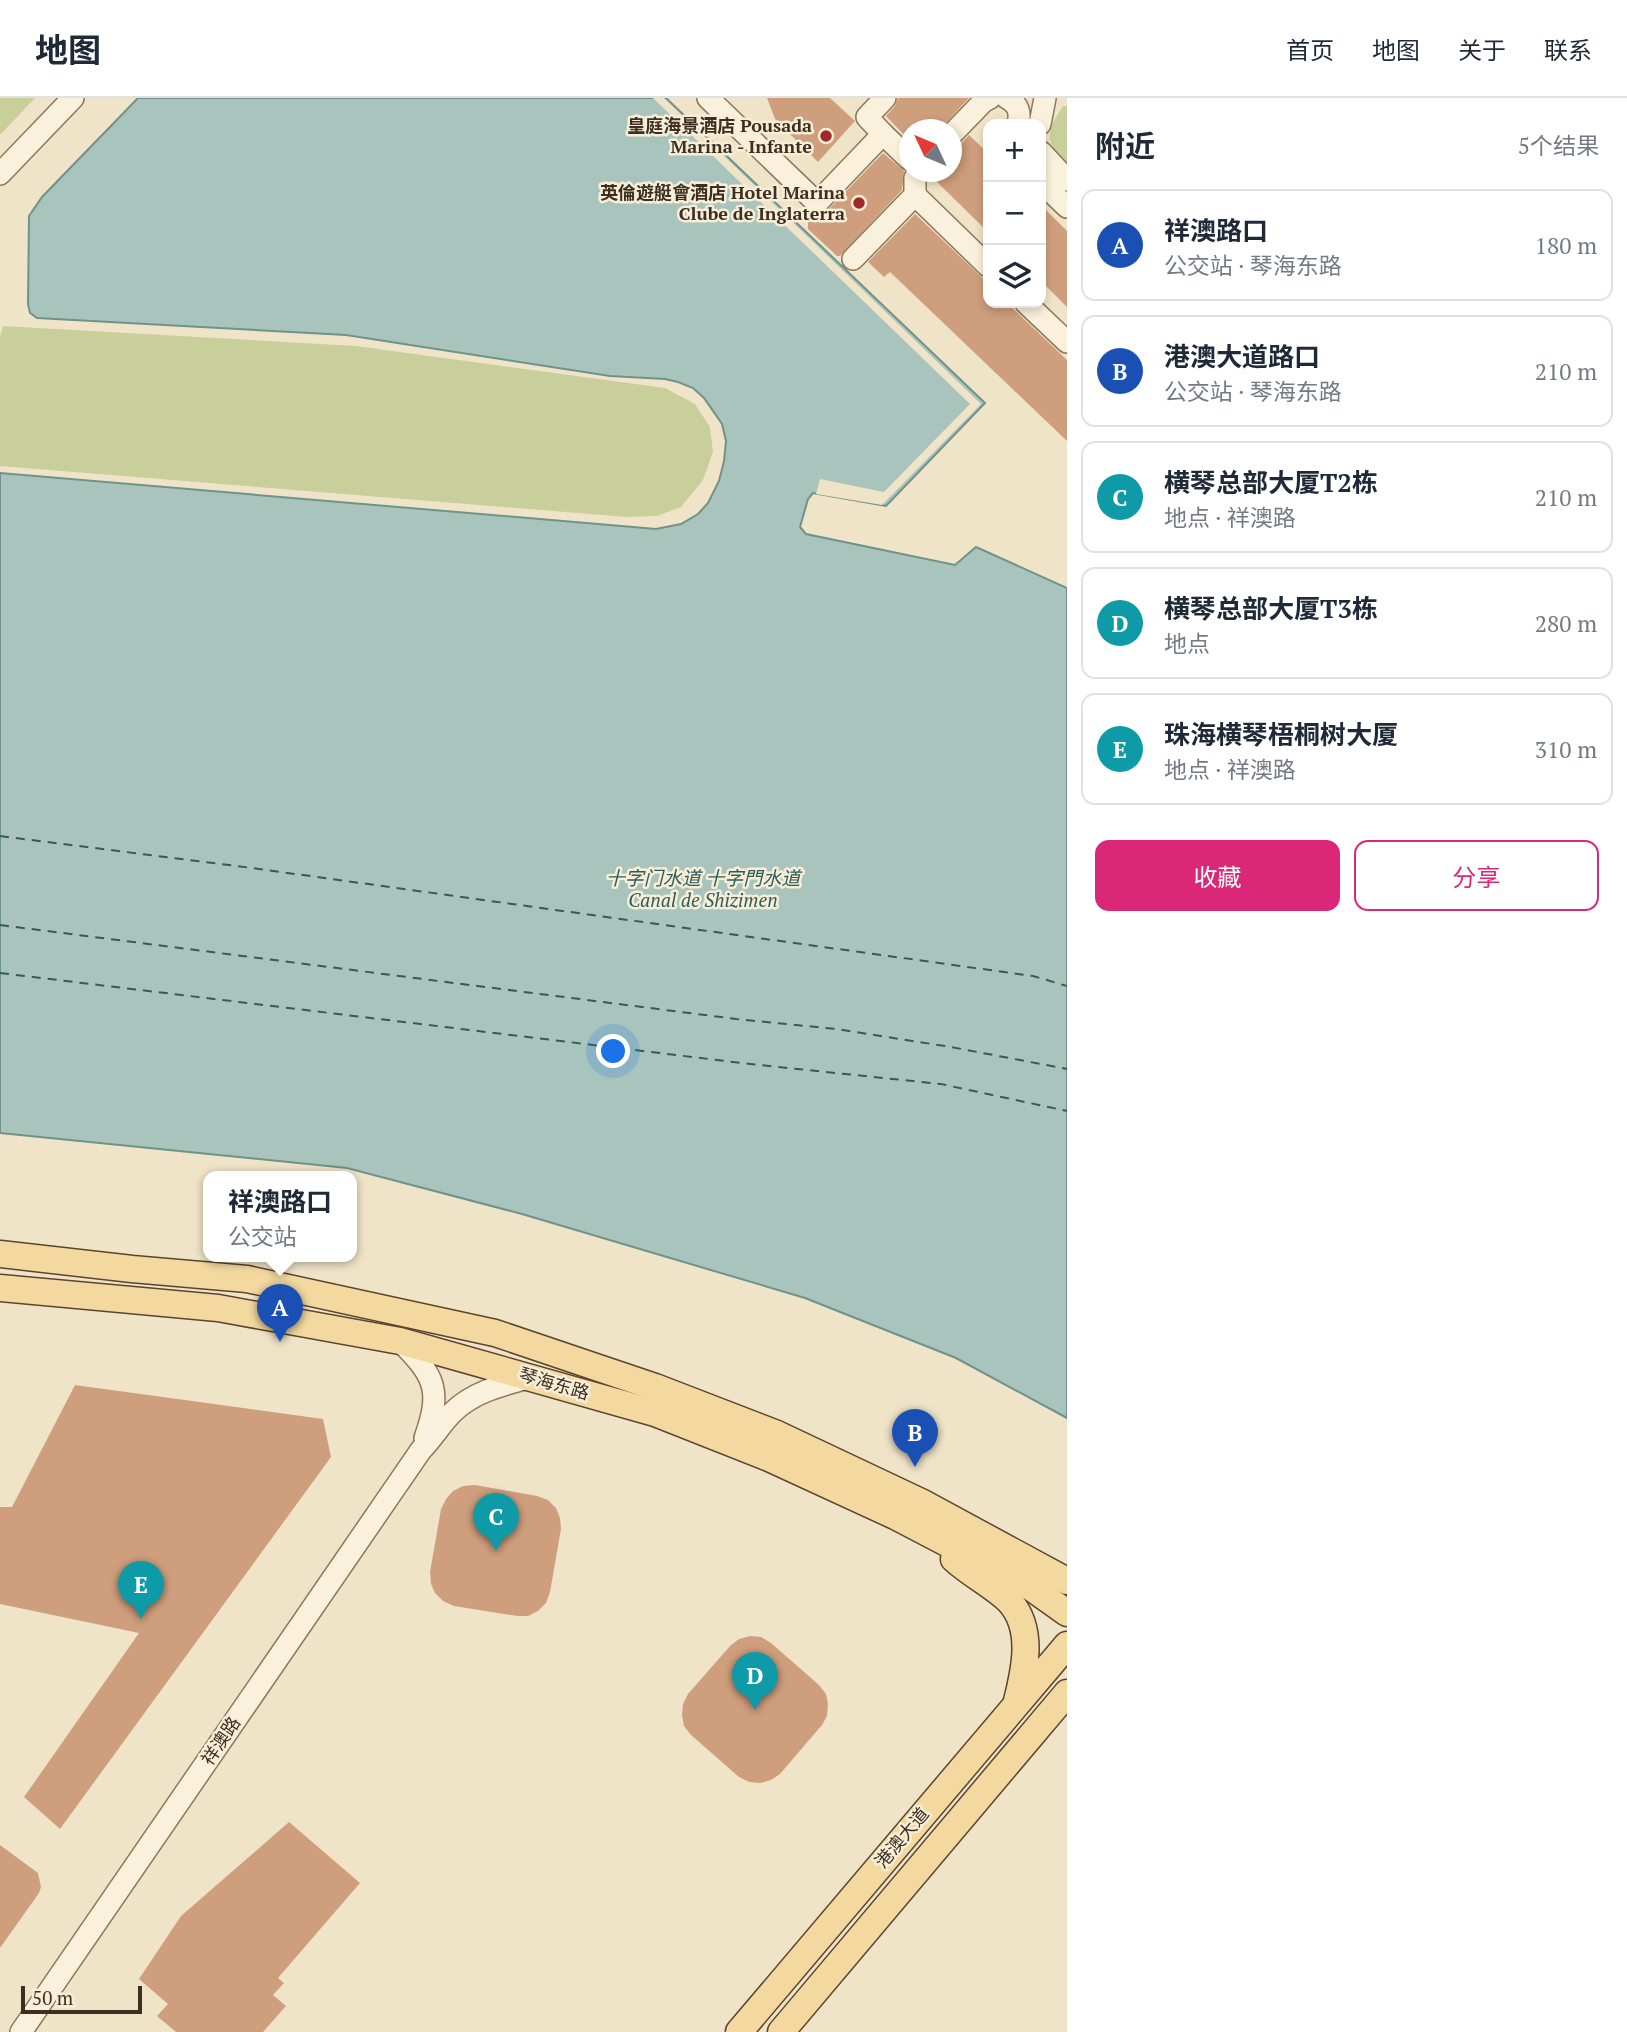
<!DOCTYPE html>
<html lang="zh">
<head>
<meta charset="utf-8">
<style>
  :root { --surface:#fff; --page:#f2f2f3; --text:#1f2937; --muted:#747a83; --line:#e0e1e3; --accent:#db2777 }
  body { margin:0; font-family:"PT Serif","Noto Sans SC",serif; background:var(--page); color:var(--text) }
  .controls { position:absolute; right:21px; top:21px; display:grid; overflow:hidden; border-radius:14px; box-shadow:0 4px 10px #0003 }
  .controls button { width:63px; height:63px; display:grid; place-items:center; padding:0; border:0; border-bottom:2px solid var(--line); background:var(--surface); color:var(--text); font:35px sans-serif }
  .compass { position:absolute; left:899px; top:21px; width:63px; height:63px; border-radius:50%; background:var(--surface); box-shadow:0 4px 10px #0003; rotate:314deg }
  .scale { position:absolute; left:21px; bottom:18px; width:121px; box-sizing:border-box; padding-left:7px; border:4px solid #3d2e20; border-top:0; font-size:19px; line-height:24px; white-space:nowrap; color:#3d2e20; -webkit-text-stroke:5px #f7eed8; paint-order:stroke }
  .you { position:absolute; left:614px; top:954px; width:24px; height:24px; margin:-18px; border:5px solid #fff; border-radius:50%; background:#1a73e8; box-shadow:0 0 0 10px #1a73e833 }
  .badge { display:grid; place-items:center; width:46px; height:46px; border-radius:50%; background:var(--accent); color:#fff; font-size:23px; font-weight:700 }
  .pin { position:absolute; translate:-50% -58px; filter:drop-shadow(0 2px 4px #0008) }
  .pin::after { content:''; position:absolute; top:37px; width:24px; height:21px; background:inherit; clip-path:polygon(0 0,100% 0,50% 100%) }
  .popup { position:absolute; left:203px; top:1073px; width:154px; height:91px; box-sizing:border-box; display:grid; place-content:center; border-radius:14px; background:var(--surface); filter:drop-shadow(0 2px 5px #0005); font-size:23px; white-space:nowrap; color:var(--muted) }
  .popup b { font-size:26px; color:var(--text) }
  .popup::after { content:''; position:absolute; left:50%; top:100%; margin-left:-14px; border:14px solid transparent; border-top-color:var(--surface) }
  .list { margin:0; padding:0; list-style:none }
  h2 { display:flex; justify-content:space-between; align-items:center; height:91px; margin:0; padding:0 28px; font-size:30px }
  h2 small { font-size:23px; font-weight:400; color:var(--muted) }
  .list li { display:grid; grid-template-columns:46px 1fr auto; gap:21px; align-items:center; box-sizing:border-box; height:112px; margin:0 14px 14px; padding:0 14px; border:2px solid var(--line); border-radius:14px }
  .list b { display:block; font-size:26px; white-space:nowrap }
  .list p { margin:0; font-size:23px; white-space:nowrap; color:var(--muted) }
  .list em { font-size:23px; font-style:normal; color:var(--muted) }
  .actions { display:flex; gap:14px; padding:21px 28px }
  .actions a { flex:1; padding:16px 0; border:2px solid var(--accent); border-radius:14px; text-align:center; font-size:24px; color:var(--accent) }
  .actions .main { background:var(--accent); color:#fff }
  .icon { flex:none; width:38px; height:38px; fill:none; stroke:currentColor; stroke-width:2; stroke-linecap:round; stroke-linejoin:round }
  .map { position:relative; flex:none; width:1067px; height:1934px; overflow:hidden }
  header { display:flex; align-items:center; gap:42px; box-sizing:border-box; height:98px; padding:0 35px; background:var(--surface); border-bottom:2px solid var(--line) }
  header strong { font-size:33px }
  nav { display:flex; gap:38px; margin-inline-start:auto; font-size:24px }
  main { display:flex }
  aside { flex:1; background:var(--surface) }
  .map>svg:first-child { display:block }
</style>
</head>
<body>
<header>
<strong>地图</strong>
<nav><a>首页</a><a>地图</a><a>关于</a><a>联系</a></nav>
</header>
<main>
<div class="map">
<svg width="1067" height="1934" viewBox="0 0 1067 1934">
  <rect width="100%" height="100%" fill="#f0e4c8"/>
  <g fill="#c9cf9b">
    <path d="M0,0H35L0,37Z"/>
    <path d="M1063,8H1067V69C1046,45 1044,36 1063,8Z"/>
    <path d="M3,228L356,248L665,290L695,306L710,329L713,354L703,382L681,409L657,418L627,419L0,368V239Z"/>
  </g>
  <path fill="#a9c4bc" stroke="#6f938a" stroke-width="2" d="M138,0H666L985,305L886,408L813,395L808,401L800,429L806,436L955,467L976,449L1067,490V1320L956,1260L805,1200L522,1116L347,1070L0,1035V375L656,431L681,426L698,416L708,405L719,383L724,363L726,343L722,326L704,300L693,290L678,284L665,281L610,278L346,237L37,220L30,215L28,206L29,118L42,99Z"/>
  <path fill="#f0e4c8" d="M653,0H664L981,306L882,407L816,396L820,381L884,394L970,306Z"/>
  <g fill="none" stroke-linecap="round" stroke-linejoin="round">
    <g stroke="#2f5d5a" stroke-width="2" stroke-dasharray="9 7" stroke-linecap="butt">
      <path d="M0,738L252,770L1033,878L1067,888"/>
      <path d="M0,827L736,921L836,931L951,949L1067,971"/>
      <path d="M0,875L750,966L941,986L1067,1013"/>
    </g>
  </g>
  <g fill="#cf9f7d">
    <path d="M767,0H830L855,23L818,64L775,21Z"/>
    <path d="M898,0H969L939,32H909V42L886,18L895,8Z"/>
    <path d="M969,37L988,55V134L934,81L941,74H951V50L960,47Z"/>
    <path d="M883,55L904,73L902,92L840,158H837L808,131V123L813,117L820,118L826,114Z"/>
    <path d="M1041,107L1067,133V209L1041,183Z"/>
    <path d="M915,116L988,185V205H1007L1067,262V343L890,174L884,179L868,164Z"/>
    <path d="M75,1287L323,1321L331,1359L60,1731L24,1699L139,1535L0,1506V1409H12Z"/>
    <path d="M475,1387L537,1398L548,1402L556,1410L560,1420L561,1431L550,1494L546,1505L538,1513L528,1518H517L454,1508L443,1503L435,1495L431,1486L430,1474L441,1411L446,1401L453,1393L463,1388Z"/>
    <path d="M750,1538L761,1539L771,1545L819,1587L826,1596L828,1606L827,1618L822,1627L780,1676L771,1682L760,1685L749,1684L739,1679L691,1637L684,1628L682,1617L683,1606L688,1596L730,1548L739,1541Z"/>
    <path d="M289,1724L360,1785L278,1880L284,1885L273,1897L286,1908L263,1934H176L157,1918L168,1906L139,1881L181,1818Z"/>
    <path d="M0,1747L38,1775L41,1789L39,1795L0,1850Z"/>
  </g>
  <g fill="none" stroke-linecap="round" stroke-linejoin="round">
    <defs>
      <g id="minor">
        <path d="M708,0L817,105L883,36L909,61"/>
        <path d="M1007,0C1018,6 1021,14 1018,26"/>
        <path d="M1040,26L1045,0"/>
        <path d="M883,36L867,19L885,0"/>
        <path d="M951,37L984,3L990,0"/>
        <path d="M1041,54L1067,82"/>
        <path d="M0,76L73,0"/>
        <path d="M1041,84L1067,109"/>
        <path d="M915,97L988,168"/>
        <path d="M853,161L915,97V80L918,74"/>
        <path d="M1026,205L1067,244"/>
        <path d="M400,1243C435,1278 442,1292 425,1340"/>
        <path d="M21,1934L421,1352C433,1340 442,1324 454,1313C475,1293 503,1287 531,1279"/>
      </g>
      <g id="major">
        <path d="M0,1156L132,1171L247,1181L495,1235L655,1289L777,1336L921,1404L1067,1483"/>
        <path d="M0,1190L218,1210L400,1243L655,1315L769,1360L895,1418L1029,1488L1067,1515"/>
        <path d="M954,1461C970,1476 997,1490 1010,1504C1034,1531 1025,1571 1017,1603"/>
        <path d="M739,1934L1067,1547"/>
        <path d="M781,1934L1067,1595"/>
      </g>
    </defs>
    <use href="#minor" stroke="#8d765c" stroke-width="24"/>
    <use href="#major" stroke="#5b4430" stroke-width="29"/>
    <use href="#minor" stroke="#faf1dc" stroke-width="21"/>
    <use href="#major" stroke="#f3d9a0" stroke-width="26"/>
  </g>
  <g fill="#9e2a2b" stroke="#f7eed8" stroke-width="2.5">
    <circle cx="826" cy="38" r="7"/>
    <circle cx="859" cy="105" r="7"/>
  </g>
  <g text-anchor="middle" stroke-width="5" stroke-linejoin="round" paint-order="stroke">
    <g font-size="18" font-weight="bold" fill="#3d2e20" stroke="#f7eed8" text-anchor="end">
      <text x="812" y="34">皇庭海景酒店 Pousada<tspan x="812" dy="21">Marina - Infante</tspan></text>
      <text x="845" y="101">英倫遊艇會酒店 Hotel Marina<tspan x="845" dy="21">Clube de Inglaterra</tspan></text>
    </g>
    <g font-size="18" fill="#3d2e20" stroke="#f7eed8">
      <text transform="translate(554 1286) rotate(16)" y="6">琴海东路</text>
      <text transform="translate(221 1643) rotate(-56)" y="6">祥澳路</text>
      <text transform="translate(902 1740) rotate(-50)" y="6">港澳大道</text>
    </g>
    <g font-size="19" font-style="italic" fill="#2f5d5a" stroke="#f7eed8">
      <text x="703" y="787">十字门水道 十字門水道<tspan x="703" dy="22">Canal de Shizimen</tspan></text>
    </g>
  </g>
</svg>
<div class="controls">
<button>+</button>
<button>−</button>
<button><svg class="icon" aria-label="layers" viewBox="0 0 24 24"><path d="M12 4l9 5-9 5-9-5zM3 14l9 5 9-5"/></svg></button>
</div>
<svg class="compass" viewBox="-18 -18 36 36"><path d="M0-13l5 13h-10z" fill="#e53935"/><path d="M0 13l5-13h-10z" fill="#747a83"/></svg>
<div class="scale">50 m</div>
<div class="you"></div>
<div class="pin badge" style="left:280px;top:1244px;background:#1a4fb4">A</div>
<div class="popup"><b>祥澳路口</b>公交站</div>
<div class="pin badge" style="left:915px;top:1369px;background:#1a4fb4">B</div>
<div class="pin badge" style="left:496px;top:1453px;background:#0f9aa8">C</div>
<div class="pin badge" style="left:755px;top:1612px;background:#0f9aa8">D</div>
<div class="pin badge" style="left:141px;top:1521px;background:#0f9aa8">E</div>
</div>
<aside>
<h2>附近<small>5个结果</small></h2>
<ul class="list">
<li><span class="badge" style="background:#1a4fb4">A</span><div><b>祥澳路口</b><p>公交站 · 琴海东路</p></div><em>180 m</em></li>
<li><span class="badge" style="background:#1a4fb4">B</span><div><b>港澳大道路口</b><p>公交站 · 琴海东路</p></div><em>210 m</em></li>
<li><span class="badge" style="background:#0f9aa8">C</span><div><b>横琴总部大厦T2栋</b><p>地点 · 祥澳路</p></div><em>210 m</em></li>
<li><span class="badge" style="background:#0f9aa8">D</span><div><b>横琴总部大厦T3栋</b><p>地点</p></div><em>280 m</em></li>
<li><span class="badge" style="background:#0f9aa8">E</span><div><b>珠海横琴梧桐树大厦</b><p>地点 · 祥澳路</p></div><em>310 m</em></li>
</ul>
<div class="actions"><a class="main">收藏</a><a>分享</a></div>
</aside>
</main>
</body>
</html>
